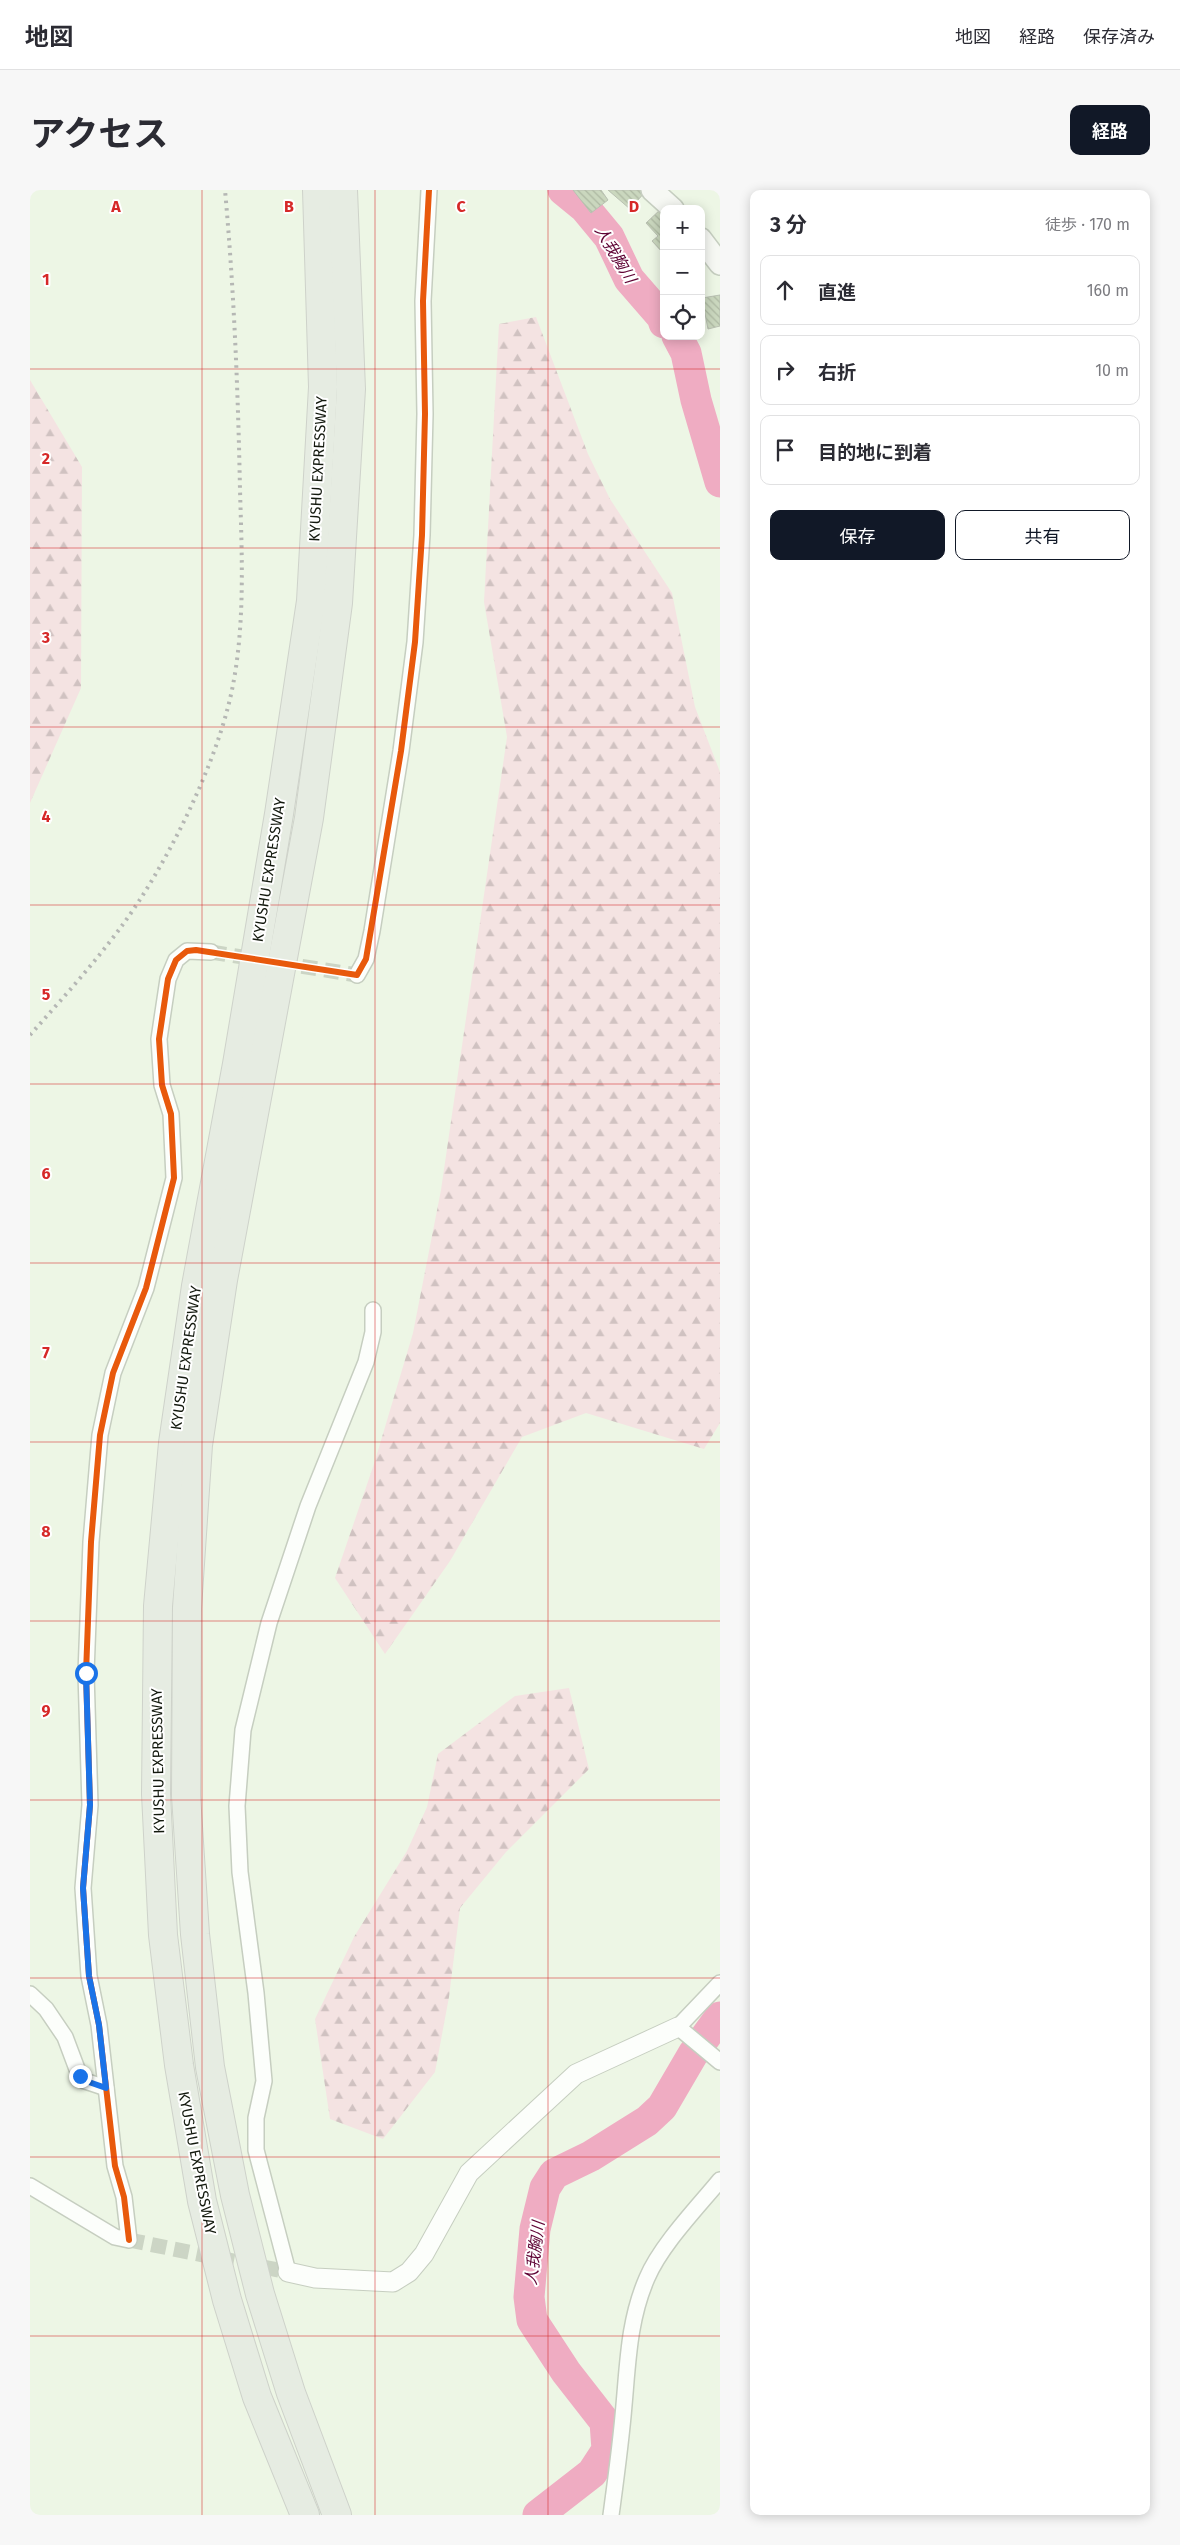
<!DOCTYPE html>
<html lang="ja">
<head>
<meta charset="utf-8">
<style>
  :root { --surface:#fff; --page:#f7f7f7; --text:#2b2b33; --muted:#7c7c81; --line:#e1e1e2; --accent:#111827 }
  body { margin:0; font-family:"Fira Sans","Noto Sans JP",sans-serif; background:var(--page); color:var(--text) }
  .controls { position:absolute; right:15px; top:15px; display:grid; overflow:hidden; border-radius:10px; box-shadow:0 2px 12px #0003 }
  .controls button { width:45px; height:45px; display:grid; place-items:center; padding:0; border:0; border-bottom:1px solid var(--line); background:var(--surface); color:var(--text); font:25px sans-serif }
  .stop { position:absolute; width:15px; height:15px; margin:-11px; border:4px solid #1a73e8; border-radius:50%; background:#fff }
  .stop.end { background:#1a73e8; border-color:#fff; box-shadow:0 1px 5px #0008 }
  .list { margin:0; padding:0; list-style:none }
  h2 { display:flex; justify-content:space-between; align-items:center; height:65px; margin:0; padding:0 20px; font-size:21px }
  h2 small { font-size:16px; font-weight:400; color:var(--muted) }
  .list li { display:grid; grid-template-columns:32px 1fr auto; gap:15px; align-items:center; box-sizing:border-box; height:70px; margin:0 10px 10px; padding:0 10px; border:1px solid var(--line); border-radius:10px }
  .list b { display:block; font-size:19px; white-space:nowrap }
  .list em { font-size:16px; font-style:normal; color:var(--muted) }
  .actions { display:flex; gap:10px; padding:15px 20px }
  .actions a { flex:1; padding:11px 0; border:1px solid var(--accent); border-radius:10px; text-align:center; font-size:18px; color:var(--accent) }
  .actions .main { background:var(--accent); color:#fff }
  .icon { flex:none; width:28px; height:28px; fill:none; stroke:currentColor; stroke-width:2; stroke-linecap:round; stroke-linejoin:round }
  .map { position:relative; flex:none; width:690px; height:2325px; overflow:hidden; border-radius:10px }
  header { display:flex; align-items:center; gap:30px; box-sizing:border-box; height:70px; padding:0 25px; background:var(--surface); border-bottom:1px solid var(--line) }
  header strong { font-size:24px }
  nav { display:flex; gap:28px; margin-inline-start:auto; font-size:18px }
  .intro { display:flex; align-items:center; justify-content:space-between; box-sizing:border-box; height:120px; padding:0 30px }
  h1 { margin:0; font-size:35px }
  .button { padding:12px 22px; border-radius:10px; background:var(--accent); color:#fff; font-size:18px; font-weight:700 }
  main { display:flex; gap:30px; padding:0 30px }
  aside { flex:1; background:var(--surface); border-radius:10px; box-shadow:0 2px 12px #0003 }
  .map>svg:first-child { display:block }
</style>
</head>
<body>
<header>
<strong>地図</strong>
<nav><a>地図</a><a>経路</a><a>保存済み</a></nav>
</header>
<div class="intro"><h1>アクセス</h1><a class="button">経路</a></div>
<main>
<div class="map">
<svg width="690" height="2325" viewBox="0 0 690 2325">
  <defs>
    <pattern id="forest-firs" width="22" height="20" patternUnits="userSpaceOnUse" patternTransform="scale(1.25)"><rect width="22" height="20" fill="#f4e3e2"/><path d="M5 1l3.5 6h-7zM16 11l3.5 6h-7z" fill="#d0c2c1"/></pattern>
    <pattern id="building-back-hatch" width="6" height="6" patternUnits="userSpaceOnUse" patternTransform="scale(1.25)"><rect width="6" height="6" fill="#cad7be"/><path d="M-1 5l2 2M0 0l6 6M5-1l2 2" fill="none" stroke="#adb8a2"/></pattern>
  </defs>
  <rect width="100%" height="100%" fill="#edf6e5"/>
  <g fill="url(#forest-firs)">
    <path d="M506,127L558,264L580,309L642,403L665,517L690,582V1233L674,1259L556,1223L492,1247L420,1371L355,1464L305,1388L344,1274L383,1143L411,1000L477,547L454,412L469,134Z"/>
    <path d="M0,190L52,277L51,498L0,613Z"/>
    <path d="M539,1498L559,1579L476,1662L430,1718L419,1807L405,1882L353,1949L300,1929L285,1829L324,1747L377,1661L397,1617L408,1564L485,1506Z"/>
  </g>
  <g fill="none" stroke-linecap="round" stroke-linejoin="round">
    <g stroke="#efacc2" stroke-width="31">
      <path d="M533,0L555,18L579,47L599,89L632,127L634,133"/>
      <path d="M647,146L656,163L666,210L690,292"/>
      <path d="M508,2325L562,2283L577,2260L575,2232L536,2182L502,2130L499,2107L505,2039L515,1998L524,1984L561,1966L617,1931L632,1917L663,1864L690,1827"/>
    </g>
  </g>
  <g fill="url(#building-back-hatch)" stroke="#b9c0b2">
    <path d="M543,0H571L578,10L561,23Z"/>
    <path d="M578,0H613L615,2L600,19Z"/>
    <path d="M632,18L634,20V64L622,51L628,46L616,33Z"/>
    <path d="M690,105V136L678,139L672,108Z"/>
  </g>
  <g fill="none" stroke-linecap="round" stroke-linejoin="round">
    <g stroke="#ccd5c5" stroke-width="15" stroke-dasharray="15 8" stroke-linecap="butt">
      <path d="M181,762L327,785"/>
      <path d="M99,2050L258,2082"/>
    </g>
    <defs>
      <g id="minor">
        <path d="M327,785L336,769L342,741L371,561L385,452L392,345L395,224L393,111L399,0"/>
        <path d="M690,1793L648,1837L690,1872"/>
        <path d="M0,1804L16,1819L35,1847L50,1887L55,1891L76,1898"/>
        <path d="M0,1996L85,2047L99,2050L94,2007L85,1976L69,1835L59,1786L53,1698L60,1615L56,1483L61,1352L70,1245L83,1183L116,1098L144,988L141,924L132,895L129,849L138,789L146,770L157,761L181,762"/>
        <path d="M258,2082L226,1960V1928L234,1891L226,1803L210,1682L207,1616L213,1540L239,1433L278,1316L336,1172L343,1142V1120"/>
        <path d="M581,2325C586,2288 591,2252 594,2215C598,2171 599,2129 617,2088C631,2055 667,2018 690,1990"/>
      </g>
      <path id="tertiary" d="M258,2082L285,2088L363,2092L379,2082L394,2064L439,1983L546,1884L648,1837"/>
      <g id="secondary">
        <path d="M622,0L643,19"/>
        <path d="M671,49L690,74"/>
      </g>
      <g id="motorway">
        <path d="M275,2325L227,2207L197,2110L172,2011L149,1875L133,1745L126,1604L128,1416L143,1253L166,1096L207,874L249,624L281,411L293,197L287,0"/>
        <path d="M307,2325L261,2203L230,2104L205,2005L180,1877L165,1744L156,1606L157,1418L168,1255L193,1090L279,628L308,413L321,199L313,0"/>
      </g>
    </defs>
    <use href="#minor" stroke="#c6cec0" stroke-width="18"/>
    <use href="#tertiary" stroke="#c6cec0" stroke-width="21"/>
    <use href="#secondary" stroke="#c6cec0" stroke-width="24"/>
    <use href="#motorway" stroke="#ced2ca" stroke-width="30"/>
    <use href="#minor" stroke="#fcfefb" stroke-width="15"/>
    <use href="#tertiary" stroke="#fcfefb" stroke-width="19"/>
    <use href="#secondary" stroke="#f6f8f3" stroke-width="21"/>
    <use href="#motorway" stroke="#e6ece2" stroke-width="28"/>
    <path stroke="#b5b7b4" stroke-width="4" stroke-dasharray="2.5 5" stroke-linecap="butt" d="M0,845C31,810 63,775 91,737C134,679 180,587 198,517C216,448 212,370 210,300C208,200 204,100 195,0"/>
    <defs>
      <path id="cycleway" d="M99,2050L94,2007L85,1976L69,1835L59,1786L53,1698L60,1615L56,1483L61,1352L70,1245L83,1183L116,1098L144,988L141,924L132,895L129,849L138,789L146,770L157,761L166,760L327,785L336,769L371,561L385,452L392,345L395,224L393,111L399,0"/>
    </defs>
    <use href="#cycleway" stroke="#fff" stroke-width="9"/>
    <use href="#cycleway" stroke="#e8590c" stroke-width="6"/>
  </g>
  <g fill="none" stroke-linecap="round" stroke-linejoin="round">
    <path stroke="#1a73e8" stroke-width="6" d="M50,1886L56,1891L76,1898L69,1835L59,1786L53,1698L60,1615L56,1483"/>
  </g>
  <path fill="none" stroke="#d62828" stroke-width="1" stroke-opacity="0.55" d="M172,0V2325M345,0V2325M518,0V2325M0,179H690M0,358H690M0,537H690M0,715H690M0,894H690M0,1073H690M0,1252H690M0,1431H690M0,1610H690M0,1788H690M0,1967H690M0,2146H690"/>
  <g text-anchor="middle" stroke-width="4" stroke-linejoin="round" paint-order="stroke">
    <g font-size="15" fill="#13190e" stroke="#fff">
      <text transform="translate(288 279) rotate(-87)" y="5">KYUSHU EXPRESSWAY</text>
      <text transform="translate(239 680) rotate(-81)" y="5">KYUSHU EXPRESSWAY</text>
      <text transform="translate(156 1168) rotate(-82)" y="5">KYUSHU EXPRESSWAY</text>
      <text transform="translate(128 1571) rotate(-91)" y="5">KYUSHU EXPRESSWAY</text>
      <text transform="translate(167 1973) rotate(79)" y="5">KYUSHU EXPRESSWAY</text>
    </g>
    <g font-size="16" font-style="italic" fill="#5e0334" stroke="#fff">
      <text transform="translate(586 64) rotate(59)" y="6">人我胸川</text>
      <text transform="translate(504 2063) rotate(-83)" y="6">人我胸川</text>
    </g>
  </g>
  <g font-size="16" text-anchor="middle" font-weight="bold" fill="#d62828" stroke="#fff" stroke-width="4" stroke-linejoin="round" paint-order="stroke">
    <text x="86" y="22">A</text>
    <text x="259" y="22">B</text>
    <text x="431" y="22">C</text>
    <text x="604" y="22">D</text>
    <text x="16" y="95">1</text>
    <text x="16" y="274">2</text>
    <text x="16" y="453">3</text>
    <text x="16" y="632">4</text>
    <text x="16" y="810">5</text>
    <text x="16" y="989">6</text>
    <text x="16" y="1168">7</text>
    <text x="16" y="1347">8</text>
    <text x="16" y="1526">9</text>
  </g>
</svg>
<div class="controls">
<button>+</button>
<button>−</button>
<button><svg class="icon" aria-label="locate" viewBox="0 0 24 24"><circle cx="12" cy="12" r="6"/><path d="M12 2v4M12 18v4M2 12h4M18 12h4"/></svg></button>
</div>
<div class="stop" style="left:56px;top:1483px"></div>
<div class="stop end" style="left:50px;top:1886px"></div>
</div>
<aside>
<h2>3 分<small>徒歩 · 170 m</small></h2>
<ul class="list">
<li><svg class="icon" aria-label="ahead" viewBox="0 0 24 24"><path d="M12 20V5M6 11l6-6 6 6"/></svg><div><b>直進</b></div><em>160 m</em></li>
<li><svg class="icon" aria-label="right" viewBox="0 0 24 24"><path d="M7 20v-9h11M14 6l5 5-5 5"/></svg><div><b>右折</b></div><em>10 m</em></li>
<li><svg class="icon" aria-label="arrive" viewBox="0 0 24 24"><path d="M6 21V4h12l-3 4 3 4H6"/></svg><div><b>目的地に到着</b></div></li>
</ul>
<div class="actions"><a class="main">保存</a><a>共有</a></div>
</aside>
</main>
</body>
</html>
